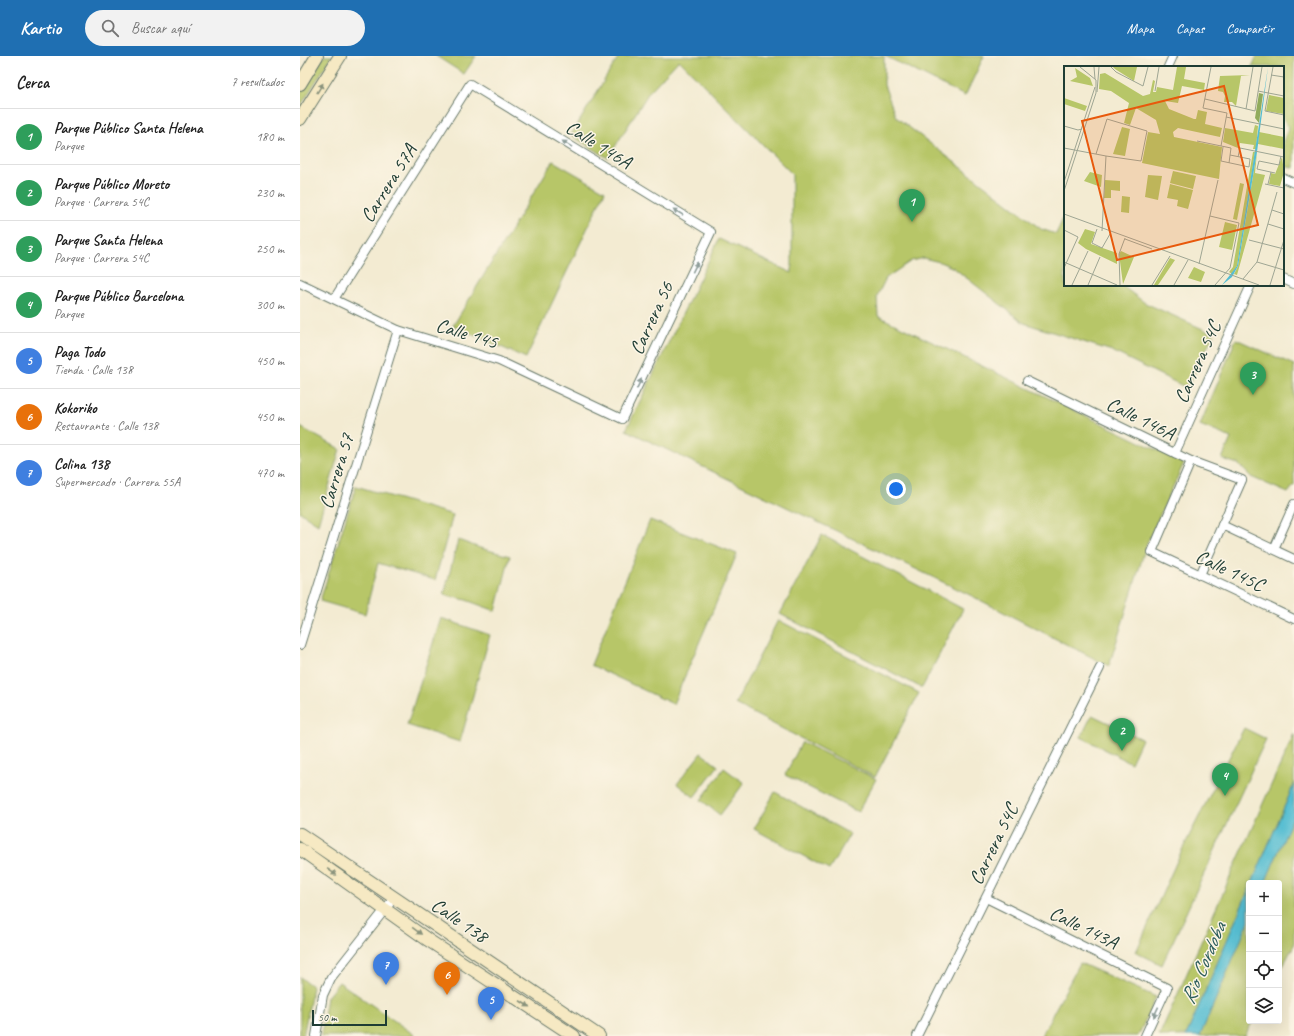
<!DOCTYPE html>
<html lang="es">
<head>
<meta charset="utf-8">
<style>
  :root { --surface:#fff; --page:#f2f2f2; --text:#222; --muted:#767676; --line:#e0e0e0; --accent:#1f6fb2 }
  body { margin:0; font-family:Caveat,sans-serif; background:var(--page); color:var(--text) }
  .controls { position:absolute; right:12px; bottom:12px; display:grid; overflow:hidden; border-radius:4px; box-shadow:0 4px 16px #0002 }
  .controls button { width:36px; height:36px; display:grid; place-items:center; padding:0; border:0; border-bottom:1px solid var(--line); background:var(--surface); color:var(--text); font:20px sans-serif }
  .scale { position:absolute; left:12px; bottom:10px; width:75px; box-sizing:border-box; padding-left:4px; border:2px solid #1f3d34; border-top:0; font-size:11px; line-height:14px; white-space:nowrap; color:#1f3d34; -webkit-text-stroke:3px #fcf5e5; paint-order:stroke }
  .you { position:absolute; left:596px; top:433px; width:14px; height:14px; margin:-10px; border:3px solid #fff; border-radius:50%; background:#1a73e8; box-shadow:0 0 0 6px #1a73e833 }
  .badge { display:grid; place-items:center; width:26px; height:26px; border-radius:50%; background:var(--accent); color:#fff; font-size:13px; font-weight:700 }
  .pin { position:absolute; translate:-50% -33px; filter:drop-shadow(0 1px 2px #0008) }
  .pin::after { content:''; position:absolute; top:21px; width:14px; height:12px; background:inherit; clip-path:polygon(0 0,100% 0,50% 100%) }
  .list { margin:0; padding:0; list-style:none }
  h2 { display:flex; justify-content:space-between; align-items:center; height:52px; margin:0; padding:0 16px; font-size:17px }
  h2 small { font-size:13px; font-weight:400; color:var(--muted) }
  .list li { display:grid; grid-template-columns:26px 1fr auto; gap:12px; align-items:center; box-sizing:border-box; height:56px; padding:0 16px; border-top:1px solid var(--line) }
  .list b { display:block; font-size:15px; white-space:nowrap }
  .list p { margin:0; font-size:13px; white-space:nowrap; color:var(--muted) }
  .list em { font-size:13px; font-style:normal; color:var(--muted) }
  .icon { flex:none; width:22px; height:22px; fill:none; stroke:currentColor; stroke-width:2; stroke-linecap:round; stroke-linejoin:round }
  .map { position:relative; flex:none; width:994px; height:980px; overflow:hidden }
  header { display:flex; align-items:center; gap:24px; box-sizing:border-box; height:56px; padding:0 20px; background:var(--accent); color:#fff }
  header strong { font-size:19px }
  nav { display:flex; gap:22px; margin-inline-start:auto; font-size:14px }
  .search { width:280px; height:36px; background:var(--page); display:flex; align-items:center; gap:10px; box-sizing:border-box; padding:0 14px; border-radius:22px; color:var(--muted); font-size:15px }
  main { display:flex }
  aside { flex:1; background:var(--surface) }
  .map>svg:first-child { display:block }
</style>
</head>
<body>
<header>
<strong>Kartio</strong>
<div class="search"><svg class="icon" aria-label="search" viewBox="0 0 24 24"><circle cx="10" cy="10" r="6"/><path d="M15 15l6 6"/></svg>Buscar aquí</div>
<nav><a>Mapa</a><a>Capas</a><a>Compartir</a></nav>
</header>
<main>
<aside>
<h2>Cerca<small>7 resultados</small></h2>
<ul class="list">
<li><span class="badge" style="background:#2e9e5b">1</span><div><b>Parque Público Santa Helena</b><p>Parque</p></div><em>180 m</em></li>
<li><span class="badge" style="background:#2e9e5b">2</span><div><b>Parque Público Moreto</b><p>Parque · Carrera 54C</p></div><em>230 m</em></li>
<li><span class="badge" style="background:#2e9e5b">3</span><div><b>Parque Santa Helena</b><p>Parque · Carrera 54C</p></div><em>250 m</em></li>
<li><span class="badge" style="background:#2e9e5b">4</span><div><b>Parque Público Barcelona</b><p>Parque</p></div><em>300 m</em></li>
<li><span class="badge" style="background:#3f7fe0">5</span><div><b>Paga Todo</b><p>Tienda · Calle 138</p></div><em>450 m</em></li>
<li><span class="badge" style="background:#e8710a">6</span><div><b>Kokoriko</b><p>Restaurante · Calle 138</p></div><em>450 m</em></li>
<li><span class="badge" style="background:#3f7fe0">7</span><div><b>Colina 138</b><p>Supermercado · Carrera 55A</p></div><em>470 m</em></li>
</ul>
</aside>
<div class="map">
<svg width="994" height="980" viewBox="0 0 994 980">
  <rect width="100%" height="100%" fill="#fcf5e5"/>
  <filter id="ink" filterUnits="userSpaceOnUse"><feTurbulence type="fractalNoise" baseFrequency=".025" numOctaves="2"/><feDisplacementMap in="SourceGraphic" scale="8" xChannelSelector="R" yChannelSelector="G"/><feConvolveMatrix kernelMatrix="1 2 1 2 8 2 1 2 1" color-interpolation-filters="sRGB"/></filter>
  <filter id="wash" filterUnits="userSpaceOnUse"><feTurbulence type="fractalNoise" baseFrequency=".012" numOctaves="4" result="noise"/><feDisplacementMap in="SourceGraphic" scale="16" xChannelSelector="R" yChannelSelector="G"/><feGaussianBlur stdDeviation="0.9" result="paint"/><feColorMatrix in="noise" values="0 0 0 0 0 0 0 0 0 0 0 0 0 0 0 0 0 1.4 0 .05"/><feComposite in="paint" operator="in"/></filter>
  <g filter="url(#wash)">
    <rect width="100%" height="100%" fill="#f3ebd2"/>
    <g fill="#b7c668" stroke="#6b824e">
      <path d="M24,0H32L0,51V38Z"/>
      <path d="M136,0H176L164,18Z"/>
      <path d="M319,0H584V29L596,61L741,173L756,178L765,159V229H821L845,247L914,278L887,332L812,295L724,267L654,212L640,206L623,202L611,205L586,222L577,240L578,260L884,407L847,487L809,610L672,540L326,374L419,183L492,217V118L379,4L349,36L308,102L271,79Z"/>
      <path d="M585,0H684L665,40Z"/>
      <path d="M957,0H994V112L983,110V85L989,71L983,63V11H952Z"/>
      <path d="M253,105L305,135L226,302L153,270Z"/>
      <path d="M936,283L994,309V429L988,437L951,421L938,408L922,403L931,382L900,369Z"/>
      <path d="M0,371L40,393L18,468L0,456Z"/>
      <path d="M56,430L153,459L135,524L78,507L65,558L20,545Z"/>
      <path d="M350,464L437,498L373,648L291,609Z"/>
      <path d="M522,479L663,553L622,632L480,558Z"/>
      <path d="M158,484L180,492L210,500L196,555L166,544L144,539Z"/>
      <path d="M141,562L190,579L160,686L107,669Z"/>
      <path d="M478,564L619,637L575,721L435,648Z"/>
      <path d="M792,659L842,683L831,707L781,681Z"/>
      <path d="M944,672L966,683L862,909L836,896L881,796Z"/>
      <path d="M994,678V728L952,827H949V833L886,980H859Z"/>
      <path d="M502,686L576,723L558,756L485,719Z"/>
      <path d="M401,697L418,710L394,741L377,728Z"/>
      <path d="M424,712L444,727L420,759L401,744Z"/>
      <path d="M475,736L550,778L529,814L454,773Z"/>
      <path d="M994,759V889L979,917V827H965Z"/>
      <path d="M949,865V965H953L945,980H900Z"/>
      <path d="M780,907L856,941L838,980H741Z"/>
      <path d="M0,921L13,931L3,980H0Z"/>
      <path d="M39,926L116,980H21L27,941Z"/>
    </g>
    <g fill="#55bdd2" stroke="#3a7d83">
      <path d="M994,728V759L965,827H952Z"/>
      <path d="M949,833V865L900,980H886Z"/>
    </g>
  </g>
  <g filter="url(#ink)">
    <g fill="none" stroke-linecap="round" stroke-linejoin="round">
      <defs>
        <g id="minor">
          <path d="M868,11L873,0"/>
          <path d="M983,122L994,127"/>
          <path d="M983,223L994,228"/>
          <path d="M0,227L98,274L199,305L322,363L411,176L170,28L34,243"/>
          <path d="M727,325L891,405L942,424L900,519"/>
          <path d="M875,397L951,229"/>
          <path d="M891,405L852,496L994,563"/>
          <path d="M922,469L994,503"/>
          <path d="M974,493L994,448"/>
          <path d="M0,589L98,274"/>
          <path d="M686,842L867,932L845,980"/>
          <path d="M16,980L23,939L31,922L94,842"/>
          <path d="M617,980L800,612"/>
        </g>
        <g id="secondary">
          <path d="M0,28L17,0"/>
          <path d="M0,63L40,0"/>
          <path d="M0,778L299,980"/>
          <path d="M0,793L128,884L274,980"/>
        </g>
      </defs>
      <use href="#minor" stroke="#697a6b" stroke-width="10"/>
      <use href="#secondary" stroke="#697a6b" stroke-width="14"/>
      <use href="#minor" stroke="#fff" stroke-width="8"/>
      <use href="#secondary" stroke="#f6e9c3" stroke-width="12"/>
    </g>
    <defs><path id="oneway-solid" d="M-6-.8H1V-3.2L6.5 0L1 3.2V.8H-6Z"/></defs>
    <g fill="#8a937c">
      <use href="#oneway-solid" transform="translate(20 32) rotate(-58)"/>
      <use href="#oneway-solid" transform="translate(32 816) rotate(35)"/>
      <use href="#oneway-solid" transform="translate(117 875) rotate(36)"/>
      <use href="#oneway-solid" transform="translate(225 948) rotate(33)"/>
    </g>
    <g fill="#8f9e9a">
      <use href="#oneway-solid" transform="translate(267 88) rotate(-148)"/>
      <use href="#oneway-solid" transform="translate(378 156) rotate(-148)"/>
      <use href="#oneway-solid" transform="translate(395 211) rotate(-64)"/>
      <use href="#oneway-solid" transform="translate(339 328) rotate(-65)"/>
      <use href="#oneway-solid" transform="translate(856 956) rotate(115)"/>
    </g>
  </g>
  <g text-anchor="middle" stroke-width="3" stroke-linejoin="round" paint-order="stroke">
    <g font-size="20" fill="#1f3d34" stroke="#fcf5e5">
      <text transform="translate(299 88) rotate(32)" y="7">Calle 146A</text>
      <text transform="translate(88 127) rotate(-58)" y="7">Carrera 57A</text>
      <text transform="translate(351 262) rotate(-65)" y="7">Carrera 56</text>
      <text transform="translate(167 277) rotate(17)" y="7">Calle 145</text>
      <text transform="translate(897 306) rotate(-66)" y="7">Carrera 54C</text>
      <text transform="translate(841 362) rotate(26)" y="7">Calle 146A</text>
      <text transform="translate(36 415) rotate(-73)" y="7">Carrera 57</text>
      <text transform="translate(930 514) rotate(25)" y="7">Calle 145C</text>
      <text transform="translate(693 788) rotate(-64)" y="7">Carrera 54C</text>
      <text transform="translate(160 864) rotate(34)" y="7">Calle 138</text>
      <text transform="translate(784 871) rotate(26)" y="7">Calle 143A</text>
    </g>
    <g font-size="21" font-style="italic" fill="#2c5d5c" stroke="#fcf5e5">
      <text transform="translate(903 907) rotate(-67)" y="7">Rio Cordoba</text>
    </g>
  </g>
  <g transform="translate(764 10)">
    <rect width="220" height="220" fill="#f3ebd2"/>
    <path d="M49,1H73L70,15L51,3ZM113,1H122L120,13L141,17L140,24L118,20L114,37L101,35L105,43L130,53H132L134,44L143,46L141,58L158,62L156,71L114,62L109,66L110,71L158,81L155,113L78,97L84,66L96,68L92,54L72,42L66,59L60,57L65,37L47,25L35,23L36,8L41,7L79,30L86,28L89,14L91,15L89,26H92L93,21L109,24ZM11,2L26,12L29,20L6,15L13,11ZM186,9L177,10L172,40L168,36H160L161,30L159,26L154,25L156,10ZM205,29L220,32V48L202,45ZM0,32L23,40L21,45L0,38ZM191,59L194,60L192,83H189L190,79L176,77L174,82L159,76L161,62L189,67ZM58,61L66,63L61,90L49,88ZM195,66L220,71V83L194,78ZM189,86H191L178,170L173,200L168,208L165,206L169,201ZM193,86L191,107L201,109L173,209L170,208L174,200ZM218,91L220,106L216,120L205,118L207,107L211,108ZM109,105L132,110L129,123L106,117ZM26,106L38,109L37,121L20,115ZM84,109L98,110L94,134L81,131ZM41,114L56,115V125L47,124V132H40ZM176,117L180,118L173,154L169,153ZM106,118L129,124L124,143L113,140L114,134L103,132ZM58,130L66,131L65,147L57,146ZM161,156L173,159L168,184L155,181ZM21,163L31,166L27,178L53,187V198L22,183L14,177ZM57,185L70,191L59,218L55,188ZM106,192L111,194L94,219H90ZM130,201L141,206L137,216L124,212Z" fill="#b7c668"/>
    <path d="M195,27L199,28L195,57L191,52Z" fill="#91ab5c"/>
    <path d="M204,1L193,86L174,200L168,211L158,219L173,200Z" fill="#55bdd2"/>
    <path fill="none" stroke="#9ea593" stroke-width="1" d="M30,1L31,13M47,1L52,6L79,20L84,1M147,1L139,42L163,47L157,80M209,1L201,45L220,49M207,9L220,11M91,25L95,1M194,25L220,30M33,26L35,1M141,33L191,45L198,1M182,43L189,1M162,51L220,63M0,60L14,64L18,63M133,75L167,82L165,97M159,81L157,95L185,101L186,93L166,89M0,82L42,90L77,95L83,65L43,53L32,88M174,91L176,82L220,91M211,107L193,103L195,95L215,99L217,90M0,116L31,21M201,118L220,122M204,118L207,106M0,125L32,27V14L16,1M208,144L220,148M0,148L195,219M146,150L175,157L166,202L151,219M204,158L220,163M33,163L28,177L38,182L46,168M0,164L14,171L0,202M38,165L42,90M61,173L88,183M185,174L220,183M0,196L53,219M193,196L220,204M135,198L154,114M179,213L193,196L213,126M8,219L24,185M24,219L36,191M56,219L55,188L61,172M88,219L106,190M110,219L124,194M206,219L220,174"/>
    <path fill="#e8590c" fill-opacity="0.15" stroke="#e8590c" stroke-width="2" d="M160,20L194,159L53,194L18,55Z"/>
    <rect width="220" height="220" fill="none" stroke="#1f3d34" stroke-width="2"/>
  </g>
</svg>
<div class="controls">
<button>+</button>
<button>−</button>
<button><svg class="icon" aria-label="locate" viewBox="0 0 24 24"><circle cx="12" cy="12" r="6"/><path d="M12 2v4M12 18v4M2 12h4M18 12h4"/></svg></button>
<button><svg class="icon" aria-label="layers" viewBox="0 0 24 24"><path d="M12 4l9 5-9 5-9-5zM3 14l9 5 9-5"/></svg></button>
</div>
<div class="scale">50 m</div>
<div class="you"></div>
<div class="pin badge" style="left:612px;top:166px;background:#2e9e5b">1</div>
<div class="pin badge" style="left:822px;top:695px;background:#2e9e5b">2</div>
<div class="pin badge" style="left:953px;top:339px;background:#2e9e5b">3</div>
<div class="pin badge" style="left:925px;top:740px;background:#2e9e5b">4</div>
<div class="pin badge" style="left:191px;top:964px;background:#3f7fe0">5</div>
<div class="pin badge" style="left:147px;top:939px;background:#e8710a">6</div>
<div class="pin badge" style="left:86px;top:929px;background:#3f7fe0">7</div>
</div>
</main>
</body>
</html>
